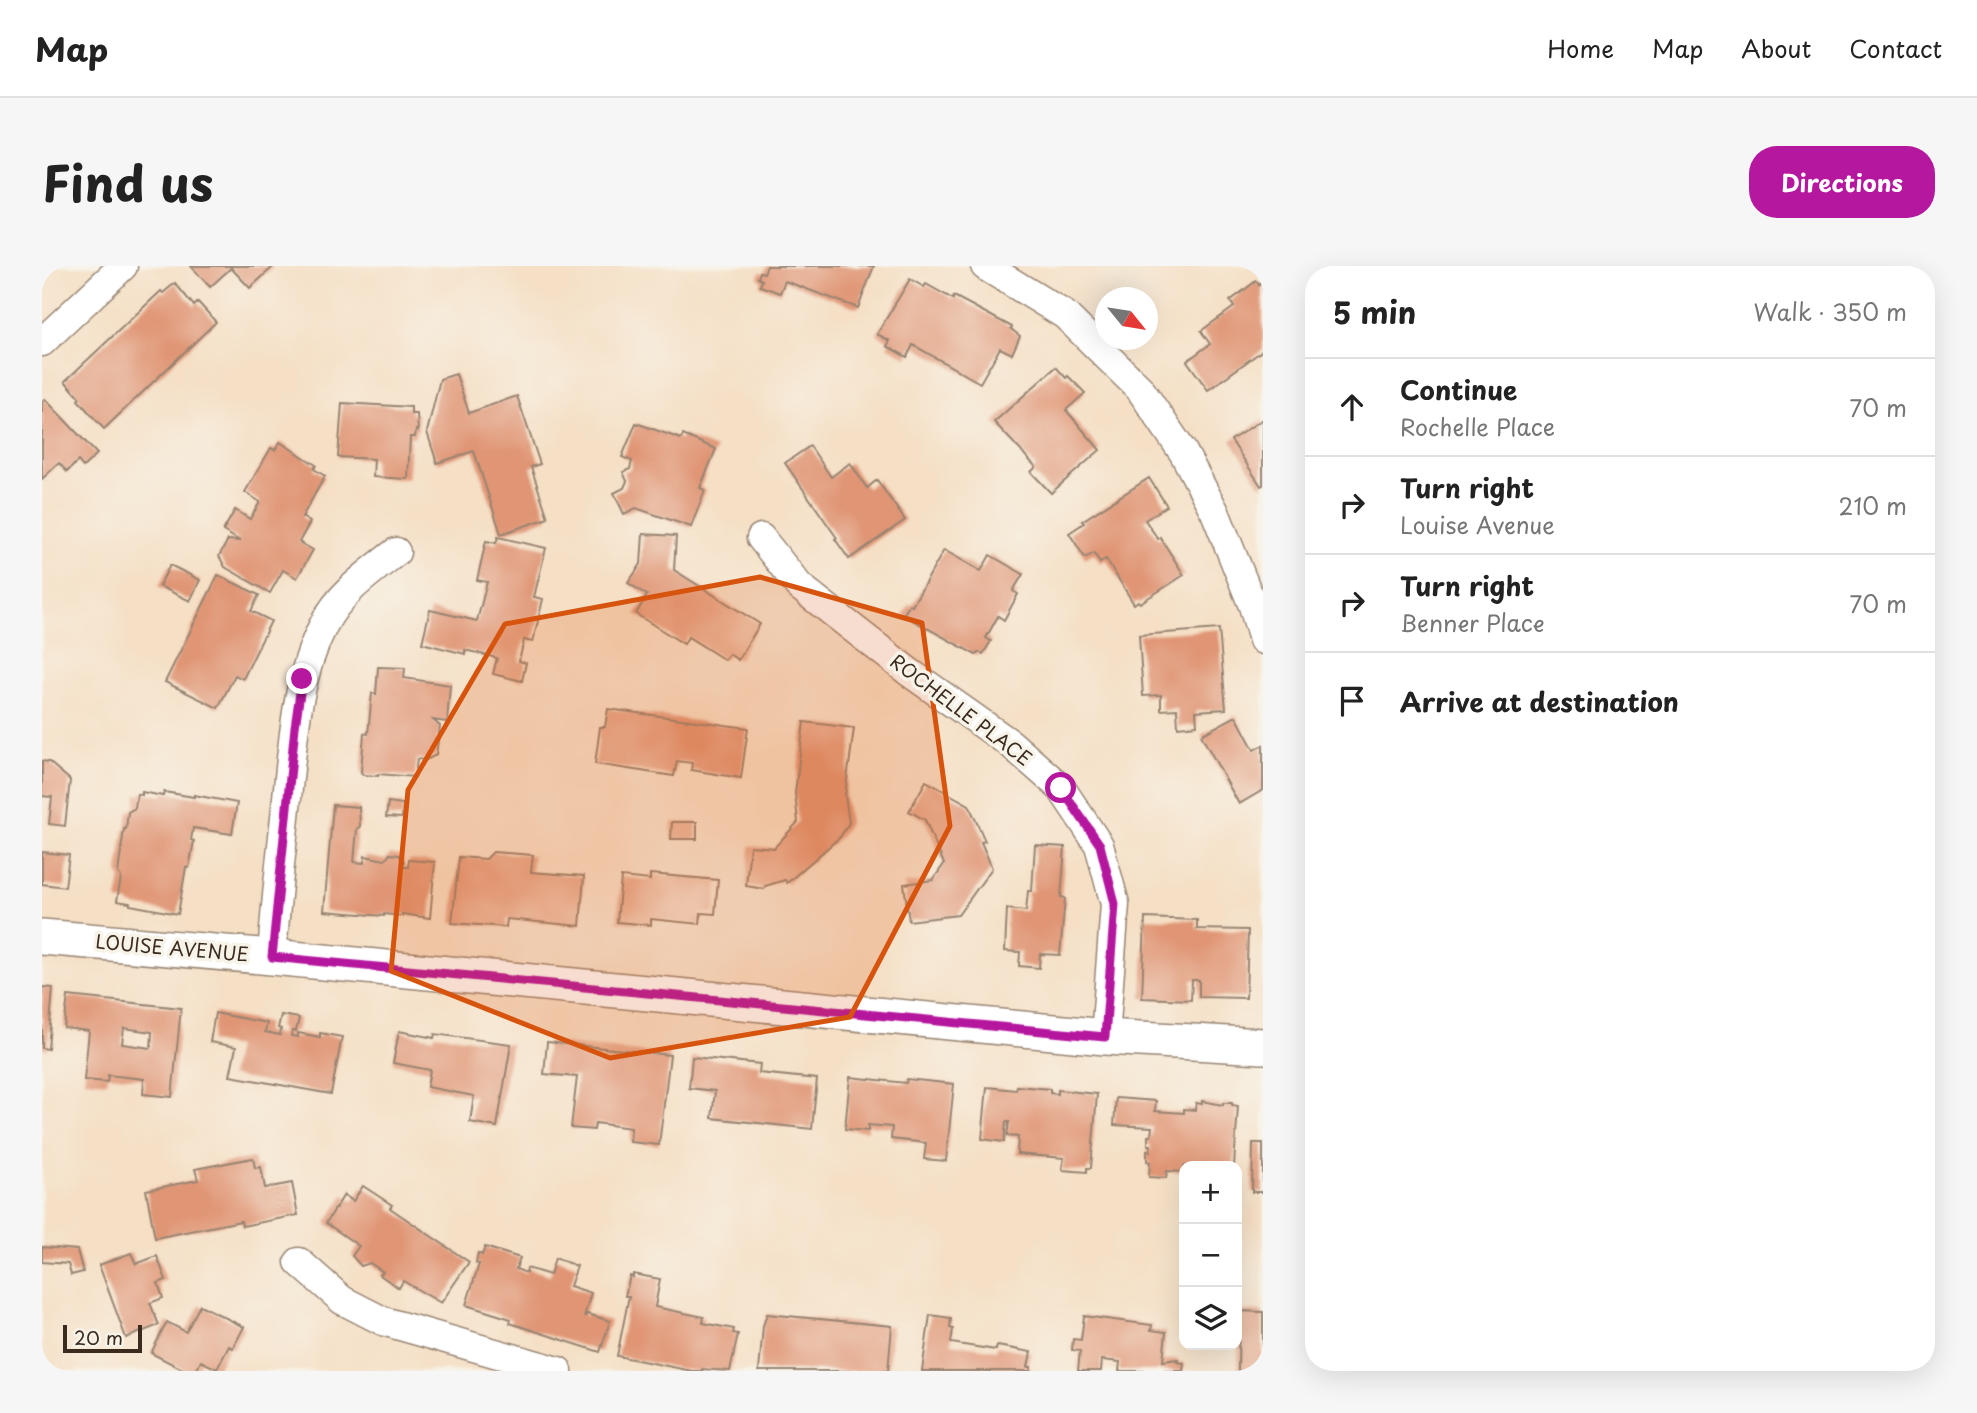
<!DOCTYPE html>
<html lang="en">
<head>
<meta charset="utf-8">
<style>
  :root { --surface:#fff; --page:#f6f6f6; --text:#222; --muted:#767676; --line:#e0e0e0; --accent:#b5179e }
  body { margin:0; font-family:"Playpen Sans",sans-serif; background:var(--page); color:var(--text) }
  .controls { position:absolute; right:21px; bottom:21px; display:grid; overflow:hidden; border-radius:14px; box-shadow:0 7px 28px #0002 }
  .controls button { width:63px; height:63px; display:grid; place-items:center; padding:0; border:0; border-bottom:2px solid var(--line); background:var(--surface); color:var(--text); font:35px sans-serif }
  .compass { position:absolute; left:1053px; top:21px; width:63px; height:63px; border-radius:50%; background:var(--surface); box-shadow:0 7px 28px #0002; rotate:120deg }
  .scale { position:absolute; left:21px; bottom:18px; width:79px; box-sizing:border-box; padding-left:7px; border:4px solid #3b2a1e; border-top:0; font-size:19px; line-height:24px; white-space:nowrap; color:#3b2a1e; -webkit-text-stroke:5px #f7f3e8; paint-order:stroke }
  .stop { position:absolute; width:21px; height:21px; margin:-16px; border:5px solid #b5179e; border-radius:50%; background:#fff }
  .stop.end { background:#b5179e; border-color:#fff; box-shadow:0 2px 7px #0008 }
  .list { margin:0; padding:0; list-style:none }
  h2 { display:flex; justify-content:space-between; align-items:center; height:91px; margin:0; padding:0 28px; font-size:30px }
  h2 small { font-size:23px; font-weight:400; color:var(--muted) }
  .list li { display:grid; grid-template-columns:46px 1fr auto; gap:21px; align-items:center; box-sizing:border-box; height:98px; padding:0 28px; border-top:2px solid var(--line) }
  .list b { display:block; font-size:26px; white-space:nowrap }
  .list p { margin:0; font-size:23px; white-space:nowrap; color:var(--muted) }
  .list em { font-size:23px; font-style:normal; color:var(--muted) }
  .icon { flex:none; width:38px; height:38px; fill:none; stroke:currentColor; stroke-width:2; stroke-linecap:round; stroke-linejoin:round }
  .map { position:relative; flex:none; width:1221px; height:1105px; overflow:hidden; border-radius:28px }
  header { display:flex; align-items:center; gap:42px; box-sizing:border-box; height:98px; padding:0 35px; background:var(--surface); border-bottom:2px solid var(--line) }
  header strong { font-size:33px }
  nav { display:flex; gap:38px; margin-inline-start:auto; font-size:24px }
  .intro { display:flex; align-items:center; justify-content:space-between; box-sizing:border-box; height:168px; padding:0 42px }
  h1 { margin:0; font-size:49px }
  .button { padding:18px 32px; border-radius:28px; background:var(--accent); color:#fff; font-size:24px; font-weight:700 }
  main { display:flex; gap:42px; padding:0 42px }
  aside { flex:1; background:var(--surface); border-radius:28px; box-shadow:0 7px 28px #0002 }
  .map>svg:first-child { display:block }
</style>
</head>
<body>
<header>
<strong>Map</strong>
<nav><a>Home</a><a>Map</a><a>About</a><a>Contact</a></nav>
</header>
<div class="intro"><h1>Find us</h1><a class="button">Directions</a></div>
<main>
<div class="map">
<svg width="1221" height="1105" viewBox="0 0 1221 1105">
  <rect width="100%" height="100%" fill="#f7f3e8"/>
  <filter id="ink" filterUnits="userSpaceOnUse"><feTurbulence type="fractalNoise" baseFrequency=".0143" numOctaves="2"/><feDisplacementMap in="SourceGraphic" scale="14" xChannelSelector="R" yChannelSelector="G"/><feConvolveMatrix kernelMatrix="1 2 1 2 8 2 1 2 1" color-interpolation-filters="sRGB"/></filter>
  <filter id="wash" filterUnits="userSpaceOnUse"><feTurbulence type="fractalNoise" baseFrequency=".00686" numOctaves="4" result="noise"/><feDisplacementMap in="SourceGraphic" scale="28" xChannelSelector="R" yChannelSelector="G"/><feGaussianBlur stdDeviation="1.57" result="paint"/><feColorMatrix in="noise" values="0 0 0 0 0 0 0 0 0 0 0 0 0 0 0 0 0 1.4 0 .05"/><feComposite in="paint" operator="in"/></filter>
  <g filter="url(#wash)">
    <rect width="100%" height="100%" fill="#f5dfc5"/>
    <g id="blocks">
      <g fill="#e09574" fill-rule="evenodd">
        <path d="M149,0H232L208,22L189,2L168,21Z"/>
        <path d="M725,0H832L816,42L743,15L738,27L718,20L720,14L716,12L718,6L722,7Z"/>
        <path d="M868,13L882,21L884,18L911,33L912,30L970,61L969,63L978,70L970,88L958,82L938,117L871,79L865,91L845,80L848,75L835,68Z"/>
        <path d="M1214,15L1217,19L1221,16V84L1166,124L1145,95L1168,78L1159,65L1192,41L1188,35Z"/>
        <path d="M133,17L152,40L156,36L174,56L62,163L36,134L38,132L23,115L119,25L121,27Z"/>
        <path d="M1014,101L1024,112L1026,110L1043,127L1024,144L1058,184L1009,227L989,206L994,201L952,156Z"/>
        <path d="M414,108L427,147L475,130L498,198L489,201L506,252L459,268L432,185L395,197L385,166L398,113Z"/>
        <path d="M3,133L55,188L41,201L36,195L25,206L17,197L0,213V136Z"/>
        <path d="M300,137L369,141V148H375L376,165L374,164L373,171H368L366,213L331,211L332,193L296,191Z"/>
        <path d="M1221,153V219L1219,220L1189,174Z"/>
        <path d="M594,157L639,173L641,169L674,183L658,222L663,224L649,261L594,242L582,248L572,227L582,222L585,215L581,206L588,203L590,195L580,191Z"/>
        <path d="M238,176L274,199L272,203L283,210L260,251L268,256L257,276L271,284L255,312L241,304L228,327L183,301L177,290L186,274L198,275L181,265L193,244L208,253L218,236L203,226L229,182L233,184Z"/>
        <path d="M768,180L789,211L808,197L825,222L835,214L863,254L807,293L793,273L795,272L743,197Z"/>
        <path d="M1107,212L1125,240L1103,254L1116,273L1118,271L1142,309L1098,337L1096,335L1092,338L1064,293L1058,297L1052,287L1043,292L1027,267L1042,257L1040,255Z"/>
        <path d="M601,268L634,270L632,304L718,358L696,394L687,388L683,394L646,371L642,378L594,348L605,329L586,317L599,298Z"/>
        <path d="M456,271L504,282L492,331L501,333L491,376L482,374L477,395L484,397L480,415L451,408L455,392L423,384V388L380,377L388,344L435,355L445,316L435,314L444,275L454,277Z"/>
        <path d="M902,284L939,305L948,289L981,308L971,325L976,328L962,354L956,350L944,372L949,375L941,388L937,386L934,389L861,349L868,338L870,340Z"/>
        <path d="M128,299L158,314L148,335L117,320Z"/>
        <path d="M176,309L217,329L209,345L229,355L201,413L193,409L176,442L123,416Z"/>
        <path d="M1177,363L1184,443L1154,445L1155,459L1136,461L1135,443L1119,444V429L1101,430L1097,369Z"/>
        <path d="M336,401L363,402L362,412L408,419L405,456L391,454L398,460L394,489L384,494L375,493L373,511L336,508V510L321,509L319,506L322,467L326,468L330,427L334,428Z"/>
        <path d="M566,443L706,462L699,512L649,504L650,497L635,495L632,510L553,498L558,461H563Z"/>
        <path d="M1194,450L1212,484L1221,479V524L1197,538L1159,469Z"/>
        <path d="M762,456L812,462L803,529L807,557L798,571L745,617L743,614L723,620L722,623L704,620L708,580L732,582L756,556L753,527Z"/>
        <path d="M0,495L7,496L28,514L23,560L7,558L10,531L0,530Z"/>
        <path d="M884,515L927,539L943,575L939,576L950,602L916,649L867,655L862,618L891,614L902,598L883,554L867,545Z"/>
        <path d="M100,526L121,530L122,526L152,531V529L195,537L190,568L151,562L149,574L152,575L147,602L144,601L136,648L88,639V637L75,635L79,611L76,607L82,563H84L86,546L93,542L95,528L100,529Z"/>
        <path d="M346,536L361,538L360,552L344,551Z"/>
        <path d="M291,539L317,541L318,560L315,563L312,596L322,597L323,590L343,594L348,588L357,589L362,595L361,601H366L367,594L393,596L388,652L360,648V650L342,648V650L282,645Z"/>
        <path d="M630,556H655V573H629Z"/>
        <path d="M993,579L1023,581L1019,631L1023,632L1018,689L998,688L997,702L977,700L978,686L963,685L965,643L984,645L986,625H990Z"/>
        <path d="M0,586L27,589L23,621L0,618Z"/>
        <path d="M451,586L491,589L489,606L542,610L538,660L465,653L464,661L410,657L417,591L444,593Z"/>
        <path d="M608,608L676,614L673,648L659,647L658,658L609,653V659L575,656L579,611L608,614Z"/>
        <path d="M1103,652L1155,654V663L1206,664L1204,732L1157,731V714H1150L1149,734L1100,732Z"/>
        <path d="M0,721L11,722L6,783L0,782Z"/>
        <path d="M26,730L139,742L130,831L101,828L102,813L66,809L65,816L42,814L47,765L22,762ZM82,762L110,766L109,782L80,778Z"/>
        <path d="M173,747L225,757L223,766L238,769L239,763L236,762L239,749L257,752L254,765H250L249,770L256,771V767L278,771V767L300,771L289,828L188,810L194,781L168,776Z"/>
        <path d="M357,765L392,772L393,768L469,778L455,861L428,856L432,830L385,821L388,804L351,797Z"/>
        <path d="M505,776L628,789L617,879L588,876L589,862L553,857L552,864L529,862L535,811L502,808Z"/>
        <path d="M650,791L718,798L717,807L775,813L770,863L670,852L673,825L647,822Z"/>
        <path d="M808,811L864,817L865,813L912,818L904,895L882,893L884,877L849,873L850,861L826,859V865L803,863Z"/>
        <path d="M975,820L1008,823V827L1016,828V824L1055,828L1049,902H1045V906L1020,904L1022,892L975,888L976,871L965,870L967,856H964L962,876L940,873L945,821L974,824Z"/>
        <path d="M1074,832L1114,835L1113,845L1142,847V843L1153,844L1154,837L1160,838V835L1181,839V837H1190V839L1196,840L1192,900H1142V906L1125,905L1124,912L1107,911L1108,896L1105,895V884L1108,885L1109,879H1106V870H1109L1110,861L1072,859Z"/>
        <path d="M1211,877H1221V926H1210Z"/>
        <path d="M211,892L213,902L219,901L223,922L250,917L256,949L200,960L199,955L113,972L104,924L156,914L153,903Z"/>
        <path d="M321,920L350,939L348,942L427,996L399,1037L361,1015L357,1022L338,1009L341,1006L328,997L319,1000L310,990L317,980L284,957L302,929L311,935Z"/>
        <path d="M0,981L35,984L41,1006L29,1009L26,998L0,996Z"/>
        <path d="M443,981L478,992L474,1003L484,1007L485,1002L508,1009L513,992L535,1000L528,1020L549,1027L542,1051L545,1048L568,1055L558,1086L468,1057L469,1053L424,1039L437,998L434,997L436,987L440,989Z"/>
        <path d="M89,987L94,998L115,990L124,1014L116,1017L121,1032L108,1037L117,1059L84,1072L57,999Z"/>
        <path d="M591,1008L618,1013L613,1041L662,1051L661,1057L692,1063L691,1067L696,1068L688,1105L660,1103V1105H650L575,1090L587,1030H583L588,1010L591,1011Z"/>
        <path d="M158,1039L202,1061L191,1082L187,1080L175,1103L159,1095L154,1105H144L109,1087L125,1056L144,1066Z"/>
        <path d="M1197,1045L1221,1046V1105H1196Z"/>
        <path d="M725,1048L850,1060L846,1105H717L721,1060Z"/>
        <path d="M888,1049L909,1052L908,1062L911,1063L909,1077L954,1084L955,1080L989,1086L986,1101H989V1105H880Z"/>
        <path d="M1042,1050L1110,1059L1109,1064L1124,1066L1121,1095L1136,1093L1135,1096L1142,1097L1141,1105H1077L1078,1096L1060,1094L1059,1105H1036L1038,1085L1030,1084L1031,1073L1039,1074Z"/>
      </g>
    </g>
  </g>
  <g filter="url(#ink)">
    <use href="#blocks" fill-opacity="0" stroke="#988472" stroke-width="2"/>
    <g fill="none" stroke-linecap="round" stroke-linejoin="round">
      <defs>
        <g id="minor">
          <path d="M943,0L1023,49L1098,123L1141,186L1173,246L1211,340L1221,374"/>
          <path d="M0,76L81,0"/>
          <path d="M719,272L757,320L867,406L969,478L1019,522L1057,579L1073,638L1063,771"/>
          <path d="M230,691C233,641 239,591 244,541C251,479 253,414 282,358C298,327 327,307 354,286"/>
          <path d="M257,996L300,1034L341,1055L516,1105"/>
        </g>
        <path id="tertiary" d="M0,671L230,691L1063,771L1221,780"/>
      </defs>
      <use href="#minor" stroke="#988472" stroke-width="31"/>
      <use href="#tertiary" stroke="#988472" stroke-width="38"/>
      <use href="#minor" stroke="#fff" stroke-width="28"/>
      <use href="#tertiary" stroke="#fff" stroke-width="35"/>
    </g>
  </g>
  <g fill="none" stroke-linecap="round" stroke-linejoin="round" filter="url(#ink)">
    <path stroke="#b5179e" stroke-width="9" d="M260,413L253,461L230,691L1063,771L1073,638L1058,579L1019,522"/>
  </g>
  <path fill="#d7540e" fill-opacity="0.2" stroke="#d7540e" stroke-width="5" stroke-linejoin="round" d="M718,311L880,357L908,560L808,751L568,792L349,705L366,524L463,358Z"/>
  <g text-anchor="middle" stroke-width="7" stroke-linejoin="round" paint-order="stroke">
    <g font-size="19" fill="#3b2a1e" stroke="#f7f3e8">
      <text transform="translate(919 444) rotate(37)" y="7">ROCHELLE PLACE</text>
      <text transform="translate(130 682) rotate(5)" y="7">LOUISE AVENUE</text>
    </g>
  </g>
</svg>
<div class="controls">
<button>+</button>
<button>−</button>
<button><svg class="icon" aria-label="layers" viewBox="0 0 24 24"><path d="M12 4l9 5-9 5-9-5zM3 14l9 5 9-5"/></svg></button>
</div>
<svg class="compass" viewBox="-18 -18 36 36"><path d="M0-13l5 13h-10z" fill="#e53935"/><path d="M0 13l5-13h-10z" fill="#767676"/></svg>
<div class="scale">20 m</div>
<div class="stop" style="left:1019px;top:522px"></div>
<div class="stop end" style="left:260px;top:413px"></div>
</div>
<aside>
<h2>5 min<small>Walk · 350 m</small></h2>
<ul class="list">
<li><svg class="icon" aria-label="ahead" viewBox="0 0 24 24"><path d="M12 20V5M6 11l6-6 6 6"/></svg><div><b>Continue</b><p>Rochelle Place</p></div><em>70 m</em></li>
<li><svg class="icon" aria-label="right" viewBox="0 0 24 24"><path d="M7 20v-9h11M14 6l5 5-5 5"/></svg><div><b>Turn right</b><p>Louise Avenue</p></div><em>210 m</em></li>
<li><svg class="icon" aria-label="right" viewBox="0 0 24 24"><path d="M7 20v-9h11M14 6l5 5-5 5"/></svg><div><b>Turn right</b><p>Benner Place</p></div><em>70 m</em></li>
<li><svg class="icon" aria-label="arrive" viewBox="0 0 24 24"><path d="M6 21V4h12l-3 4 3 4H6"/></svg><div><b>Arrive at destination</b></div></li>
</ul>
</aside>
</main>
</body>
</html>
